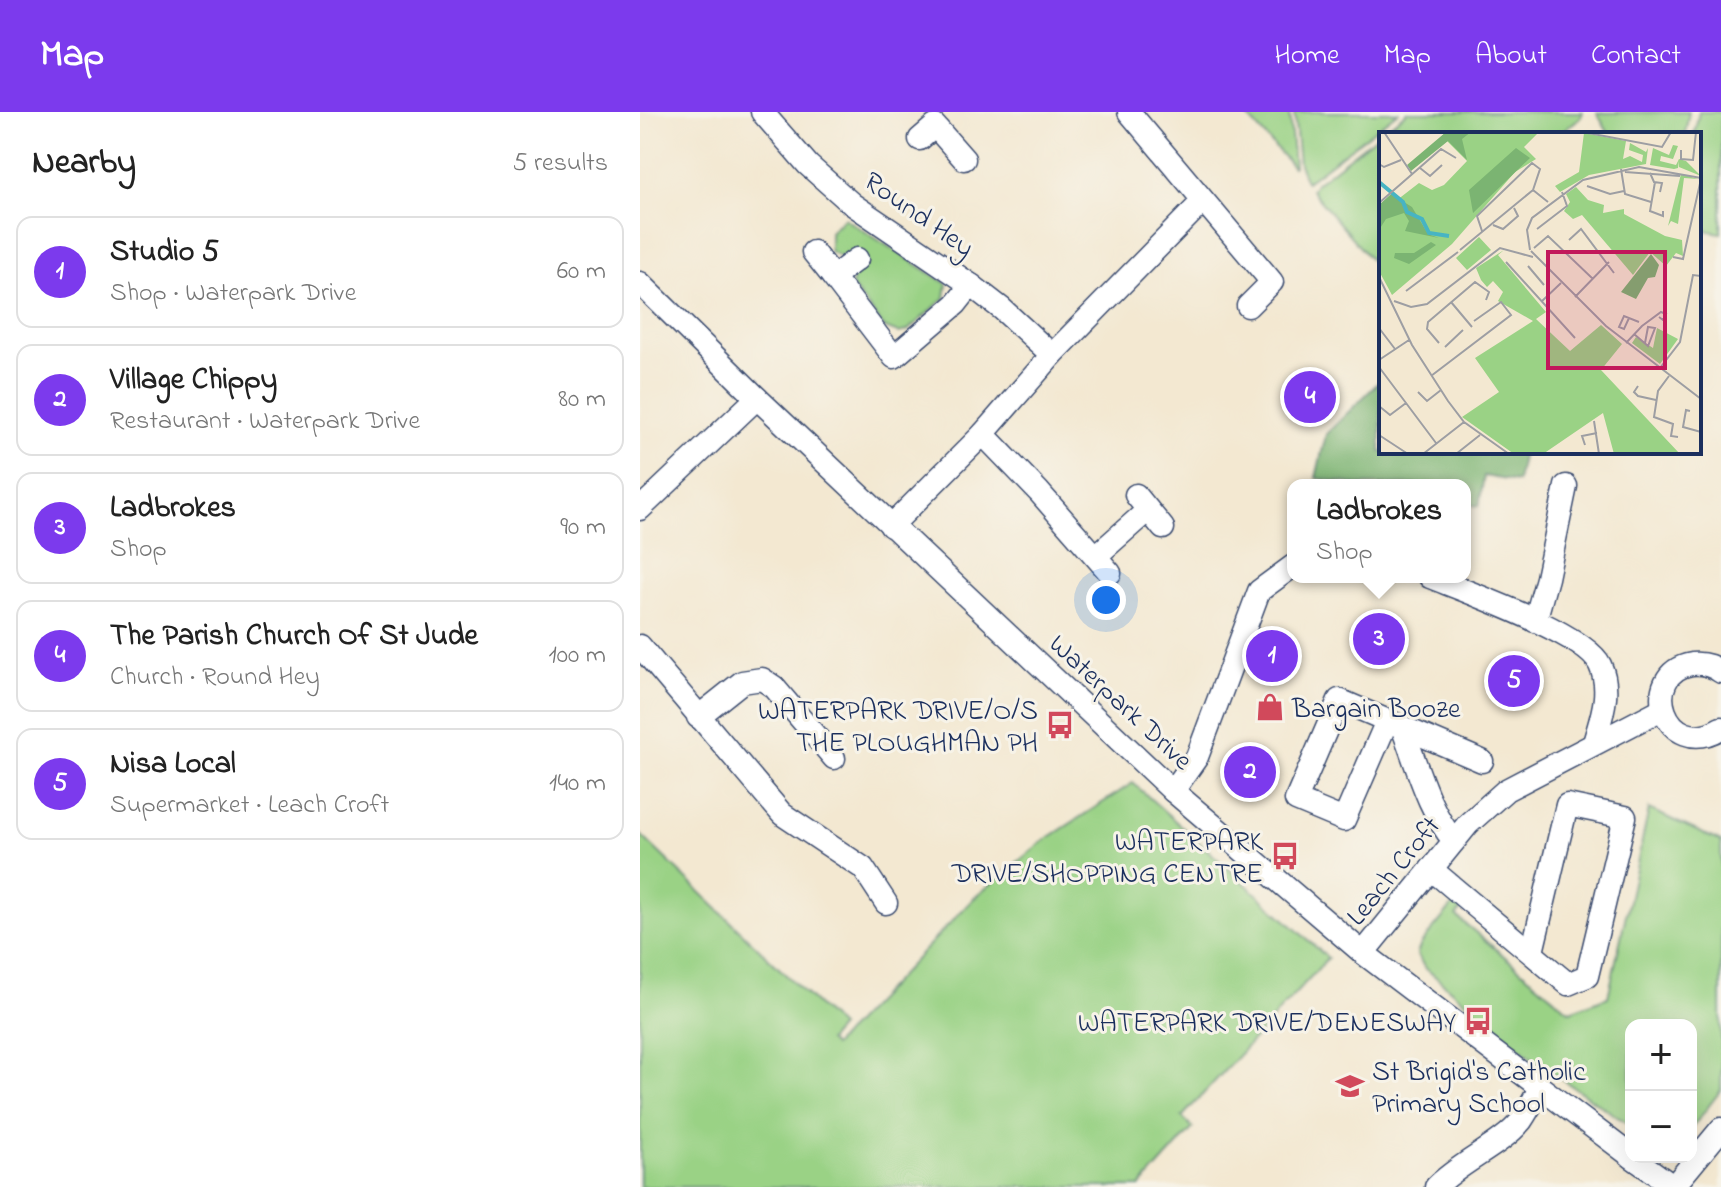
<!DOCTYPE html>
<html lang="en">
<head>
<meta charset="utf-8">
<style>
  :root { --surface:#fff; --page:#f6f6f6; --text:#222; --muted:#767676; --line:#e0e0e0; --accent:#7c3aed }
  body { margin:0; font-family:"Indie Flower",sans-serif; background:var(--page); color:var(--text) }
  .controls { position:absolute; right:24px; bottom:24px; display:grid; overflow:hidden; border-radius:16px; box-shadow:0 8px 32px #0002 }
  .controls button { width:72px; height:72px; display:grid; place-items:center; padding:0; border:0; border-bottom:2px solid var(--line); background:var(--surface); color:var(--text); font:40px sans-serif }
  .you { position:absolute; left:466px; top:488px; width:28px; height:28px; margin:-20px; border:6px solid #fff; border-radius:50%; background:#1a73e8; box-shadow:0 0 0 12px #1a73e833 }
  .badge { display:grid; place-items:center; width:52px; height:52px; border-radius:50%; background:var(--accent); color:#fff; font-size:26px; font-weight:700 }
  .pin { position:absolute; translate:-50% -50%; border:4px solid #fff; box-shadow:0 2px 8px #0006 }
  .popup { position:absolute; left:647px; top:367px; width:184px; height:104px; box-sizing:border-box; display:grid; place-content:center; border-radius:16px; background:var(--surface); filter:drop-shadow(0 2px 6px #0005); font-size:26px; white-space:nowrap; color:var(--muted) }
  .popup b { font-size:30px; color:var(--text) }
  .popup::after { content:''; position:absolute; left:50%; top:100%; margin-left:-16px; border:16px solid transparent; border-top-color:var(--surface) }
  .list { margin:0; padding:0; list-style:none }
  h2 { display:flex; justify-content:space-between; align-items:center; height:104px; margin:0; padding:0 32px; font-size:34px }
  h2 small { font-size:26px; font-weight:400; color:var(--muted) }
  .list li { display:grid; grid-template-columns:52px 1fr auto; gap:24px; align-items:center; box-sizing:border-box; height:112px; margin:0 16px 16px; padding:0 16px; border:2px solid var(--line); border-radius:16px }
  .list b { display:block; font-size:30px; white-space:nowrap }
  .list p { margin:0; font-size:26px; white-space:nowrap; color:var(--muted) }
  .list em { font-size:26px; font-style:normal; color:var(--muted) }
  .map { position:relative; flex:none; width:1081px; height:1075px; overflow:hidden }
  header { display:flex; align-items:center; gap:48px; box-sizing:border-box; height:112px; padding:0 40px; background:var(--accent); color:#fff }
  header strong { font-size:38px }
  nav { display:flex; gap:44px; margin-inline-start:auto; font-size:28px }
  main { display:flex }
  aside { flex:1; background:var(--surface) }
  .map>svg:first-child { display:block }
</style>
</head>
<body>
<header>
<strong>Map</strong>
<nav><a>Home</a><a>Map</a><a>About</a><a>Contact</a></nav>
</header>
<main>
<aside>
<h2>Nearby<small>5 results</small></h2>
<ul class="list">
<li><span class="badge">1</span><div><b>Studio 5</b><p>Shop · Waterpark Drive</p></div><em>60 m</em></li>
<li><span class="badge">2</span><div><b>Village Chippy</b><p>Restaurant · Waterpark Drive</p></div><em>80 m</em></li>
<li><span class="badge">3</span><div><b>Ladbrokes</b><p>Shop</p></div><em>90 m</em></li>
<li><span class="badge">4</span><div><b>The Parish Church Of St Jude</b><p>Church · Round Hey</p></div><em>100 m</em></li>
<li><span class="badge">5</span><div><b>Nisa Local</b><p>Supermarket · Leach Croft</p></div><em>140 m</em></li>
</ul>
</aside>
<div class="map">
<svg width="1081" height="1075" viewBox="0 0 1081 1075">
  <rect width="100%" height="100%" fill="#f7f3e8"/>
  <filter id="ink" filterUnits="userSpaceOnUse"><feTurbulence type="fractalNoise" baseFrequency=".0125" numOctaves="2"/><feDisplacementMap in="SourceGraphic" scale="16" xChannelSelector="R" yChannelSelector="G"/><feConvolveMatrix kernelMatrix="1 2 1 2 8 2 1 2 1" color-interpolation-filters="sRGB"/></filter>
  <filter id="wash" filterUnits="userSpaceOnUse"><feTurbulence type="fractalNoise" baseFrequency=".006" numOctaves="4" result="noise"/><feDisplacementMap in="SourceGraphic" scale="32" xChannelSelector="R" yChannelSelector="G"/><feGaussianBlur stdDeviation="1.8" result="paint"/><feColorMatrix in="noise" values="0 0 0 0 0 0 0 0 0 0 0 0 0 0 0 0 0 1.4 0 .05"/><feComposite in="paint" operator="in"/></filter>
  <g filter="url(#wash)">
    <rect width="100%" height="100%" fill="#f3e8d1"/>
    <g fill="#9ad285" stroke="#5a8072" stroke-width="2">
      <path d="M603,0H649L654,54L653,55Z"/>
      <path d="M654,0H758L666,70L659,52Z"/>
      <path d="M767,0H943L941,5L919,22H741V160L671,78L675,72Z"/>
      <path d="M1049,0L1045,22H969L957,1Z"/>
      <path d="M1059,0H1081V121L1059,117V22H1054Z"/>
      <path d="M204,106L307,172L305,186L267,219L258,221L245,216L212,175L214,162L204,144H199L190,139V120Z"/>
      <path d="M493,671L688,846L542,1005L553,1016L500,1075H0V722L200,915L188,929L193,934L333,787L402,730Z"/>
      <path d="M1009,697L1081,730V978L1051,1017V913H991V1014L895,949L784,855L777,842L781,832L818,787L825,793L816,804L930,899L968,885Z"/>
    </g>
    <path fill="#7bb472" stroke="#4b7268" stroke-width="2" d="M741,268V340H883L877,370L844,364L839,394L825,392V373H718L676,366L686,322Z"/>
  </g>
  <g filter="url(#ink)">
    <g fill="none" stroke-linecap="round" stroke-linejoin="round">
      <defs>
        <g id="minor">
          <path d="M122,0L168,53L212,92L331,173L362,197L412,243"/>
          <path d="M489,0L632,170L608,194"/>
          <path d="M280,27L295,14L324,47"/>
          <path d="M173,140L193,165L217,147"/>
          <path d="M193,165L254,245L316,192L331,173"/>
          <path d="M0,171L117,286L533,679L723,841L991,1044"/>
          <path d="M343,322L399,380L470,461"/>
          <path d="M496,383L523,416"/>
          <path d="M0,397L117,286"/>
          <path d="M251,414L343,322L412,243L563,89"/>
          <path d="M456,444L508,398"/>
          <path d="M790,465C825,479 946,522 960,553C972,579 961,606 954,631"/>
          <path d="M895,509L907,466L926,374"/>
          <path d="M0,534L142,702L223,756L246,791"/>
          <path d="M1081,560C1072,553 1063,551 1052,552C997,561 1025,650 1081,616"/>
          <path d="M58,605L102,570L122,567L134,575L194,646"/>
          <path d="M747,609L704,708L656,688L699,588L842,649"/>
          <path d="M762,615C777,653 788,698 814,729"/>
          <path d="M533,679L557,645L619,479L653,454"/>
          <path d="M791,757L928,872L947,864L985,705L927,693L892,840"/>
          <path d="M723,841L828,712L866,678L1022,597"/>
          <path d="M992,1045L1034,1075"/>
          <path d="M796,1075C820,1050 861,1034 881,1009C888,999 894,987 900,976"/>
          <path d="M1033,1075L1081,1017"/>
        </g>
      </defs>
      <use href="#minor" stroke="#3b4b6f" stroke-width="25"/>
      <use href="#minor" stroke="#fff" stroke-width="22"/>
    </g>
  </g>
  <defs>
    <symbol id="shop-bare" viewBox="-9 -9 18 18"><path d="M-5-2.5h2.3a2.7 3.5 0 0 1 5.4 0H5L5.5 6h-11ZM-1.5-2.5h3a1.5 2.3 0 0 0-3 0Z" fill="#d1495b" stroke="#f7f3e8" stroke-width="2.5" paint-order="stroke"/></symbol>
    <symbol id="bus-bare" viewBox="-9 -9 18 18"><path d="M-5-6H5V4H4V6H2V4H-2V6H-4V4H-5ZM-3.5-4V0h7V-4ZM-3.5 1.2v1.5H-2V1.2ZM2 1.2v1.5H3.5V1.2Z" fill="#d1495b" stroke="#f7f3e8" stroke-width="2.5" paint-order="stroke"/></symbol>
    <symbol id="school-bare" viewBox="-9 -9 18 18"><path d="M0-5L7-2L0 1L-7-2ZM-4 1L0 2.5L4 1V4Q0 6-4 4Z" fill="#d1495b" stroke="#f7f3e8" stroke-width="2.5" paint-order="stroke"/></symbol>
  </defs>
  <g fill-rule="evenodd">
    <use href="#shop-bare" x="610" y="575" width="40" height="40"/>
    <use href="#bus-bare" x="400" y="593" width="40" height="40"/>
    <use href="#bus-bare" x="625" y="724" width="40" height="40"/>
    <use href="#bus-bare" x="818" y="889" width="40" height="40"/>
    <use href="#school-bare" x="690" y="954" width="40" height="40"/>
  </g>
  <g text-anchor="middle" stroke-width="6" stroke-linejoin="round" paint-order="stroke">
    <g font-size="28" fill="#1b2f5e" stroke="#f7f3e8">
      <text transform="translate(280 101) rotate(35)" y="10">Round Hey</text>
      <text transform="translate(482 589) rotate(43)" y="10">Waterpark Drive</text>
      <text transform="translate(752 758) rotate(-51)" y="10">Leach Croft</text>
    </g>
    <g font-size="28" fill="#1b2f5e" stroke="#f7f3e8" text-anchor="end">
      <text x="652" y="605" text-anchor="start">Bargain Booze</text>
      <text x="398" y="607">WATERPARK DRIVE/O/S<tspan x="398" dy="32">THE PLOUGHMAN PH</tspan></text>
      <text x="623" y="738">WATERPARK<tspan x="623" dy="32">DRIVE/SHOPPING CENTRE</tspan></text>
      <text x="816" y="919">WATERPARK DRIVE/DENESWAY</text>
      <text x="732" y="968" text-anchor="start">St Brigid's Catholic<tspan x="732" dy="32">Primary School</tspan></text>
    </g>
  </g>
  <g transform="translate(739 20)">
    <rect width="322" height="322" fill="#f3e8d1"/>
    <path d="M67,0H160L145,15L157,27L136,40L73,112L13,163L0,139V82L40,51L53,58L65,53L88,29L63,4ZM205,1L247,9L244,27L251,24L263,30L264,23L250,18L251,11L267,20L269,16L267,32L210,43L181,60L176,54L200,40ZM294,13L299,14L294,27L282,24L281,29L297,33L300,27L307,29L322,44L300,35V29L299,36L295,37L271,33L274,16L290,23ZM302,42L319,47L305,46L299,92L292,89L289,94ZM197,55L209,68L225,73L224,81L245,77V82L286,104L303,108L304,124L297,121L287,134L271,120L254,143L203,83L194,87L185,79L191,70L187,62ZM100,105L112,118L88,138L77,126ZM125,118L119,123L167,180L157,187L191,219L222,193L243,212L222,238L301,322H235L224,281L164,322H135L83,285L120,260L96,226L154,189L119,169L124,160L114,149L108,155L102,148L97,136ZM278,196L299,207L281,232L253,211L257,205L274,216Z" fill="#9ad285"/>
    <path d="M67,0H92L83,7L88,28L69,9L32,39L28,33ZM137,16L151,26L94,81L90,58ZM12,62L33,75L49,102L60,106L26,99L30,89L25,81L7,87L0,98V73ZM52,110L57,113L30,132L15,126L16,121H35ZM272,122L280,133L276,145L269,146L257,167L242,160Z" fill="#7bb472"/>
    <path fill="none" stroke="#47b4c3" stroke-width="4" d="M0,50L24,70L28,80L43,87L50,101L70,104"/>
    <path fill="none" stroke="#9d9ea3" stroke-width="2" d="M5,0L33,42M209,1L283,15L292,0M302,18V27L314,28L317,0M0,32L5,35L22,28M41,36L51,44L63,33M242,37L246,62L272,70M246,40L301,44M271,41L275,50L283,51L281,60M276,50L271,79L284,84V79M208,54L231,62L245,59M0,71L62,17L77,26M114,93L124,97L139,84L135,76M158,97L188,74L183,60M103,99L98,84L153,31L161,37L154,58M190,108L202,97L235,141M155,116L169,104L214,147M81,118L154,58L169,70M151,118L148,98L153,86L204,48L260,35L322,46M152,119L227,194L322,267M294,125L304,127L322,47M127,130L196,206M149,134L165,153M0,145L33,213L69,269L85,290L130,322M27,159L79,120M196,165L230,130M15,169L32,175L48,172L121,116L154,125M72,170L93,195M162,170L182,151M250,186L245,197L240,195L245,184L260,190M0,196L16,217M255,202L269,214L276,196L269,195L266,211M60,211L48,197L49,190L96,150L110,160L107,168M247,211L263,194L282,180L287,182L284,188L280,185M66,215L84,198M0,228L30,208M0,235L57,311M281,236L301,210L314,143L322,144M52,244L132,183L122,170L95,189M290,244L279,259L275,285L294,292L292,304L299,305M259,254L255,260L259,264L277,268M39,260L48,269L62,258M0,274L11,283L27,271M311,279L307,278L304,295L322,300M215,289L220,322M0,303L29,322M206,313L203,304L218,301M44,322L85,290M77,322L101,303"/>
    <path fill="#c2185b" fill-opacity="0.15" stroke="#c2185b" stroke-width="4" d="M169,120H286V236H169Z"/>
    <rect width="322" height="322" fill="none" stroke="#1b2f5e" stroke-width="4"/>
  </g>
</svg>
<div class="controls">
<button>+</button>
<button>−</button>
</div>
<div class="you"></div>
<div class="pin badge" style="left:632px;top:544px">1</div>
<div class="pin badge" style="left:610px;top:660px">2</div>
<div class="pin badge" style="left:739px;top:527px">3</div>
<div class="popup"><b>Ladbrokes</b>Shop</div>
<div class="pin badge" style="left:670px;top:285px">4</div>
<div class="pin badge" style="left:874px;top:569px">5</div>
</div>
</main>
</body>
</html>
